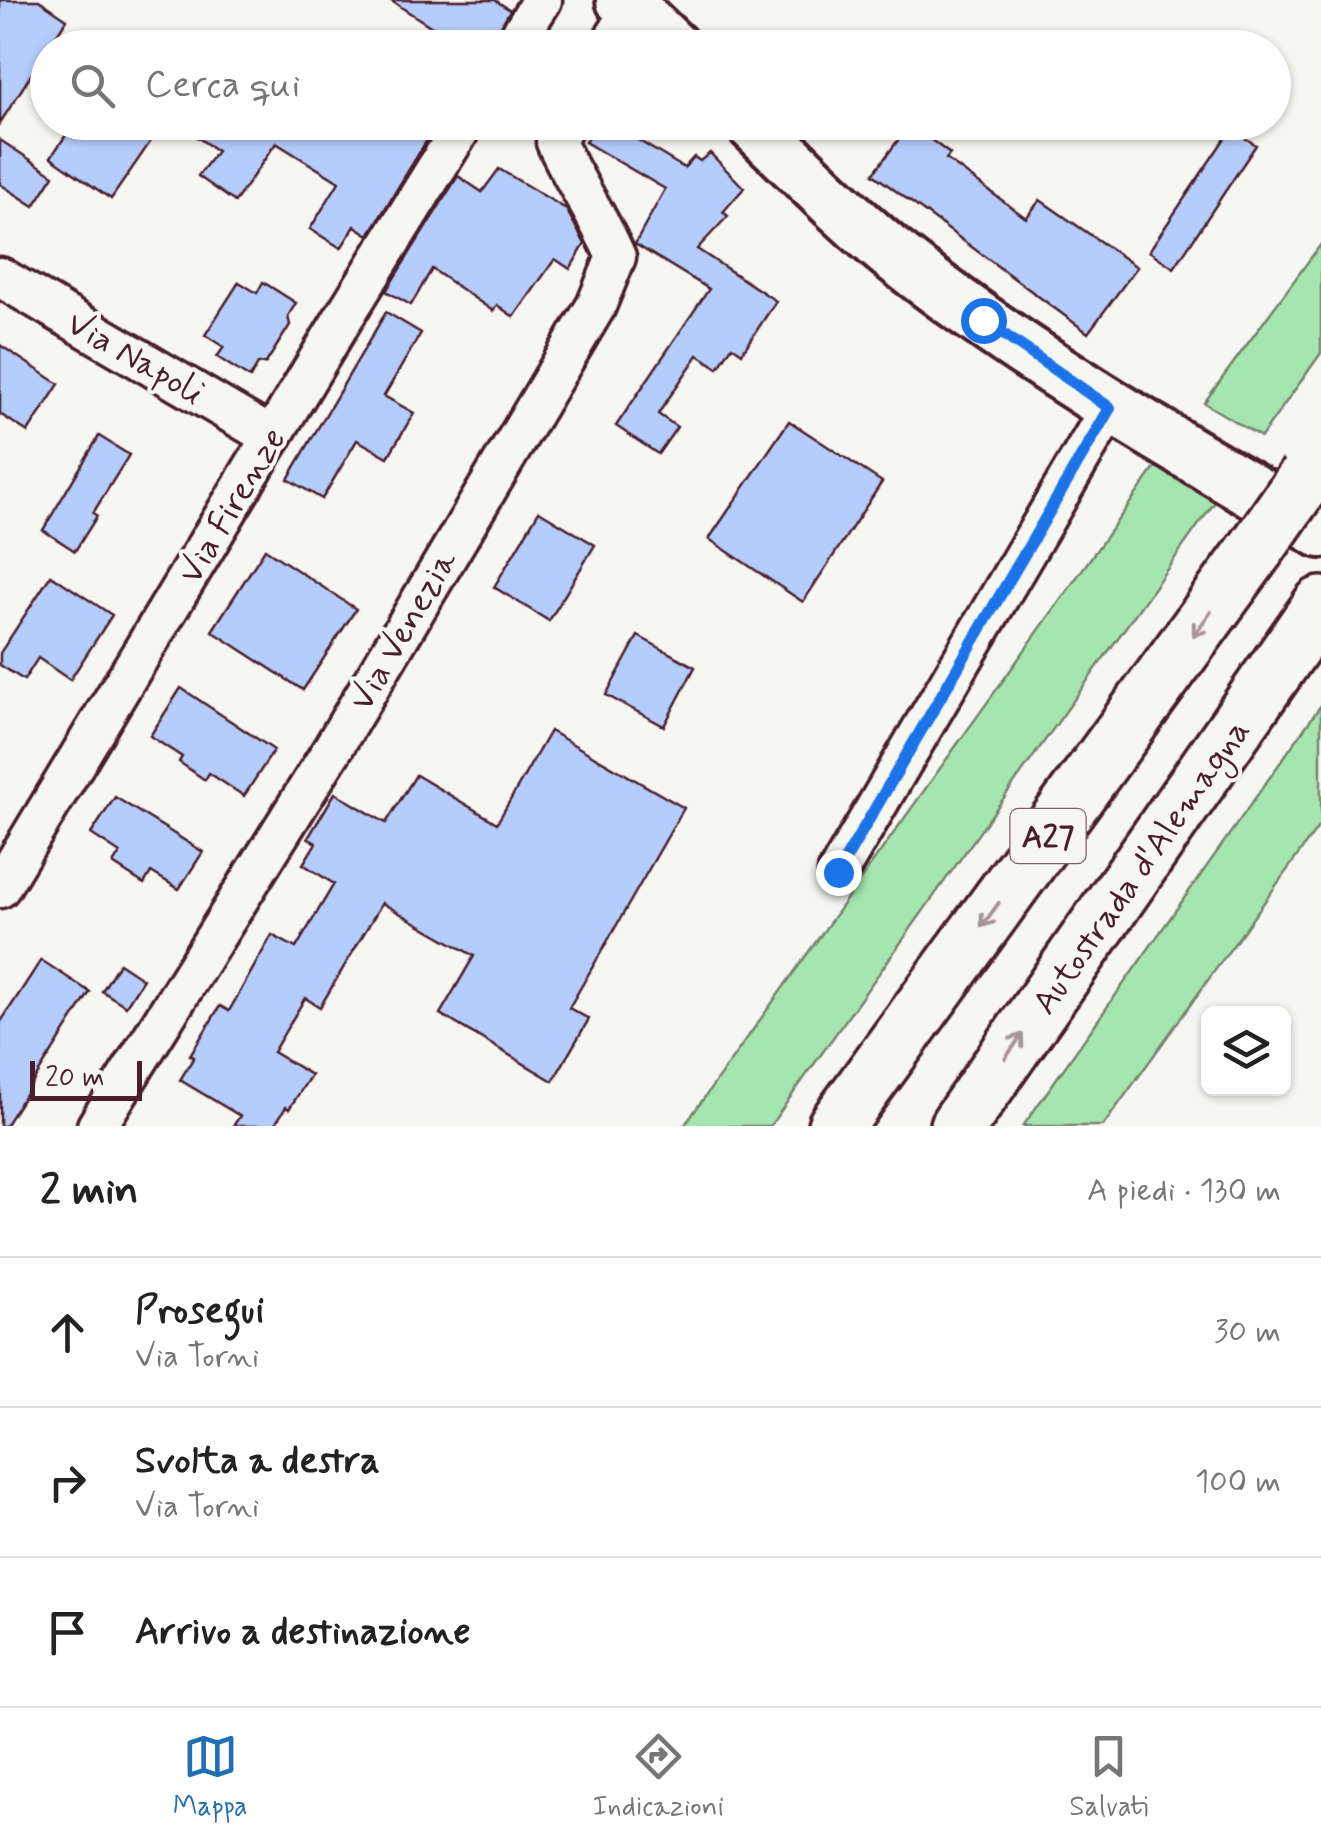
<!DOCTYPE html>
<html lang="it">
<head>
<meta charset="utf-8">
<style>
  :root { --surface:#fff; --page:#f2f2f2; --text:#222; --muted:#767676; --line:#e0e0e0; --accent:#1f6fb2 }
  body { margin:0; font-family:Mynerve,sans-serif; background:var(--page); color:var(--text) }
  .controls { position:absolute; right:30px; bottom:30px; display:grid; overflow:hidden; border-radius:15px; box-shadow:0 2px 8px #0004 }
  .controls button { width:90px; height:90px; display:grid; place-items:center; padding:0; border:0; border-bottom:2px solid var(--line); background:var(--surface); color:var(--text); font:50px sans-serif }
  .scale { position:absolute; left:30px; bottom:25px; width:112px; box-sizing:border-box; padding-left:10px; border:5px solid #4a1f2b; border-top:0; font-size:28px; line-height:35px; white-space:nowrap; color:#4a1f2b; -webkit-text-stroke:8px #f6f6f2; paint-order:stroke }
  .stop { position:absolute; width:30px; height:30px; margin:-22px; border:8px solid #1a73e8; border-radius:50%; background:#fff }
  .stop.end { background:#1a73e8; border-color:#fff; box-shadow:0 2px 10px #0008 }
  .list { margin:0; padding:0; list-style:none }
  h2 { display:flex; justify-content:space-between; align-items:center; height:130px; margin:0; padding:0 40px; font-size:42px }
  h2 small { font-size:32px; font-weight:400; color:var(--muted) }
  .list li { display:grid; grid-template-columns:65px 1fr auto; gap:30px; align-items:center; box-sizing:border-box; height:150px; padding:0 40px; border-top:2px solid var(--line) }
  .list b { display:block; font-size:38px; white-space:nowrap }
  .list p { margin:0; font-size:32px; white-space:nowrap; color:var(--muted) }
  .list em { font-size:32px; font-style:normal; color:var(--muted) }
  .icon { flex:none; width:55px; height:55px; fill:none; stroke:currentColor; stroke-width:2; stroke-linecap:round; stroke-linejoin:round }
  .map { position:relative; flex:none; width:1321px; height:1126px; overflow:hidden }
  .search { position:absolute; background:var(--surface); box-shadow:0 2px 8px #0004; left:30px; right:30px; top:30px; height:110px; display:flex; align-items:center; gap:25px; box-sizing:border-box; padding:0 35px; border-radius:55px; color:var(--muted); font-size:38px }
  .sheet { height:580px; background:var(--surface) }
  nav { display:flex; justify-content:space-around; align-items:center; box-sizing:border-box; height:140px; border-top:2px solid var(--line); background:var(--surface); font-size:28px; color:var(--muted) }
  nav a { display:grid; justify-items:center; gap:5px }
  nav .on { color:var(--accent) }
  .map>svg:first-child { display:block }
</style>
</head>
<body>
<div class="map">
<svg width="1321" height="1126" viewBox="0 0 1321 1126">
  <rect width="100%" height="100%" fill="#f6f6f2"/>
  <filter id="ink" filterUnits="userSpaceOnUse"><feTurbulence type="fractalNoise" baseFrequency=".01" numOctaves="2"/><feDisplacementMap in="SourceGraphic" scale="20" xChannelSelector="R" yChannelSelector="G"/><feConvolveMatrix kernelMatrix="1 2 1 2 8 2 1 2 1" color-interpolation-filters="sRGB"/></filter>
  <g filter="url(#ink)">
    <g fill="#a5e6b0" stroke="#78826e" stroke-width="2.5">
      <path d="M1321,244V353L1261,437L1204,403Z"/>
      <path d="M1163,457L1222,492L770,1126H684Z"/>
      <path d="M1321,705V823L1103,1126H1023Z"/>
    </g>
    <g fill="#b5cdfc" stroke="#4a1f2b" stroke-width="2.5">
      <path d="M0,0H39L67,19L0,123Z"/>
      <path d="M390,0H495L510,10L489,48L460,29L452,40Z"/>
      <path d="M75,122H164L111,199L51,157Z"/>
      <path d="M176,122H438L369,235L355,226L341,248L310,229L339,182L276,143L235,202L198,176L217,151Z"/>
      <path d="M597,122H608L684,168L694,157L700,161L710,153L744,188L723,212L728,216L697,249L776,301L742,353L732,346L718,368L698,355L658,414L677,427L658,454L616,426L709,289L635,244L665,189L585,142Z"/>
      <path d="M910,124L950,154L946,159L1026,218L1040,200L1137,267L1088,333L873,174Z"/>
      <path d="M1231,129L1256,145L1174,268L1149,251Z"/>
      <path d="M0,140L54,175L34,206L0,184Z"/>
      <path d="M499,169L566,209L585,244L570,269L555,259L514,317L497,305L493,311L432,269L411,305L386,291L458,176L482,192Z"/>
      <path d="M239,282L257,293L263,282L296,303L288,316L290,325L266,363L258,364L250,378L217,357L224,347L205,335Z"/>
      <path d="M386,312L421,333L384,396L414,413L388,457L357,440L322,499L288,479Z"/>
      <path d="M0,345L59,384L28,432L0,414Z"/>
      <path d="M789,421L882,482L803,602L709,539Z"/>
      <path d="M99,436L129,455L93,513L97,516L75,551L43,530Z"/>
      <path d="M539,511L595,545L549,621L494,587Z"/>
      <path d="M265,549L356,609L303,690L212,631Z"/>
      <path d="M51,575L112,615L70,680L38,658L24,680L0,665V653Z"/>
      <path d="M638,636L695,667L664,726L606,695Z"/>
      <path d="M181,688L274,750L244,796L209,773L205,780L179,762L182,757L150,736Z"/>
      <path d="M550,731L684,808L569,1008L589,1019L553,1081L440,1014L474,956L382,903L320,1007L305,998L273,1052L311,1075L289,1109L286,1107L274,1126H233L240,1116L180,1080L194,1057L190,1055L220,1006L229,1011L272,935L296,948L334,884L303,864L316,843L308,838L335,793L386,823L416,775L497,823Z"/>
      <path d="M115,797L203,852L179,889L151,872L144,884L113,864L120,853L91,834Z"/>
      <path d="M41,960L90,992L5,1126H0V1023Z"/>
      <path d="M119,963L143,979L126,1006L102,991Z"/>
    </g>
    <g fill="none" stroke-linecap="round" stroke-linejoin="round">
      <defs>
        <g id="street">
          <path d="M512,48L542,0"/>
          <path d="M608,48L633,9"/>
          <path d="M0,277L272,437"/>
          <path d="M838,872L1110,408"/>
          <path d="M0,888L344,317L465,122"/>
          <path d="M97,1126L332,750L596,306L616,257C599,217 574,182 556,142L565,122"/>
        </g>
        <g id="secondary">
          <path d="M623,0L673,48"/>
          <path d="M751,122C797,166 842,213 891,253C1025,359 1174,445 1321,531"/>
        </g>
        <g id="highway">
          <path d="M836,1126L1259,545"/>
          <path d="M958,1126L1321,605"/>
        </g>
      </defs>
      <use href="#street" stroke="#4a1f2b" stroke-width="45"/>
      <use href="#secondary" stroke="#4a1f2b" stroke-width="60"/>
      <use href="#highway" stroke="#4a1f2b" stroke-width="62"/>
      <use href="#street" stroke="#f6f6f2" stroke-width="38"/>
      <use href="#secondary" stroke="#f6f6f2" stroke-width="52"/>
      <use href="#highway" stroke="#f6f6f2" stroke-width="55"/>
      <defs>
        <path id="highway-bridge" d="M1259,545L1307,476"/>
      </defs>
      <use href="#highway-bridge" stroke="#4a1f2b" stroke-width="62" stroke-linecap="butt"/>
      <use href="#highway-bridge" stroke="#f6f6f2" stroke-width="55"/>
    </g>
    <defs><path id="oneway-shaft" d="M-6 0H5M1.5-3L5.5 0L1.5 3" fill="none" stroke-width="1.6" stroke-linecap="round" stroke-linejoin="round" transform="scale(2.5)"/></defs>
    <g stroke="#a99598">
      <use href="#oneway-shaft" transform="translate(1202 624) rotate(126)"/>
      <use href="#oneway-shaft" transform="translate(990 915) rotate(126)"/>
      <use href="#oneway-shaft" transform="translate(1014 1046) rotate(-55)"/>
    </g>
  </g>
  <g fill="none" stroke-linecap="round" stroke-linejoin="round" filter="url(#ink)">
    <path stroke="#1a73e8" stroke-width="12" d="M838,872L1110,408L983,320"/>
  </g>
  <g text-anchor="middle" stroke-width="8" stroke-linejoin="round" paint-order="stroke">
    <rect fill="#f6f6f2" stroke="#7e6067" stroke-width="2.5" x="1010.5" y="809" width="75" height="54" rx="8"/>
    <g font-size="32" font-weight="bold" fill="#4a1f2b">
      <text x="1048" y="847">A27</text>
    </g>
    <g font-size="35" fill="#4a1f2b" stroke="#f6f6f2">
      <text transform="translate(136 357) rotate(30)" y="12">Via Napoli</text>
      <text transform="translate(231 505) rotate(-59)" y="12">Via Firenze</text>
      <text transform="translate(402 630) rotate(-60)" y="12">Via Venezia</text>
      <text transform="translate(1140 866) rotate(-55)" y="12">Autostrada d'Alemagna</text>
    </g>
  </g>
</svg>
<div class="controls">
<button><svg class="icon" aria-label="layers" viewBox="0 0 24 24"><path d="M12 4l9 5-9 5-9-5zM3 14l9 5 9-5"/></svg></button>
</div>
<div class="scale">20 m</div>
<div class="stop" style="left:983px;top:320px"></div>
<div class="stop end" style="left:838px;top:872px"></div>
<div class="search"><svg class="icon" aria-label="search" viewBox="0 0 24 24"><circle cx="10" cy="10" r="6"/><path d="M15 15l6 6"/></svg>Cerca qui</div>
</div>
<section class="sheet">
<h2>2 min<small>A piedi · 130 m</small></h2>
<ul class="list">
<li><svg class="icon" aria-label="ahead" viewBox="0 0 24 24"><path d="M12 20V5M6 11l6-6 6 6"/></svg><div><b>Prosegui</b><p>Via Torni</p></div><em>30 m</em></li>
<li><svg class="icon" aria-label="right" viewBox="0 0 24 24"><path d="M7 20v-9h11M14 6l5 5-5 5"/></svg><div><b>Svolta a destra</b><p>Via Torni</p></div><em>100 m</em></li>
<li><svg class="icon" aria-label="arrive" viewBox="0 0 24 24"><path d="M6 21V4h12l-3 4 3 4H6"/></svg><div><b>Arrivo a destinazione</b></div></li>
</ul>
</section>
<nav>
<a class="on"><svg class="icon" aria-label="map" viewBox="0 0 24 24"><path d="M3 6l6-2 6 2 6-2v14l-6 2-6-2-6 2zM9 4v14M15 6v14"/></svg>Mappa</a>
<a><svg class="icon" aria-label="directions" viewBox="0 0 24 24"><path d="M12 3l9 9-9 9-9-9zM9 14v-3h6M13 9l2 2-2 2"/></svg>Indicazioni</a>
<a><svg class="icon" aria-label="saved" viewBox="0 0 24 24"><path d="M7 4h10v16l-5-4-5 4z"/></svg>Salvati</a>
</nav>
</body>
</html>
